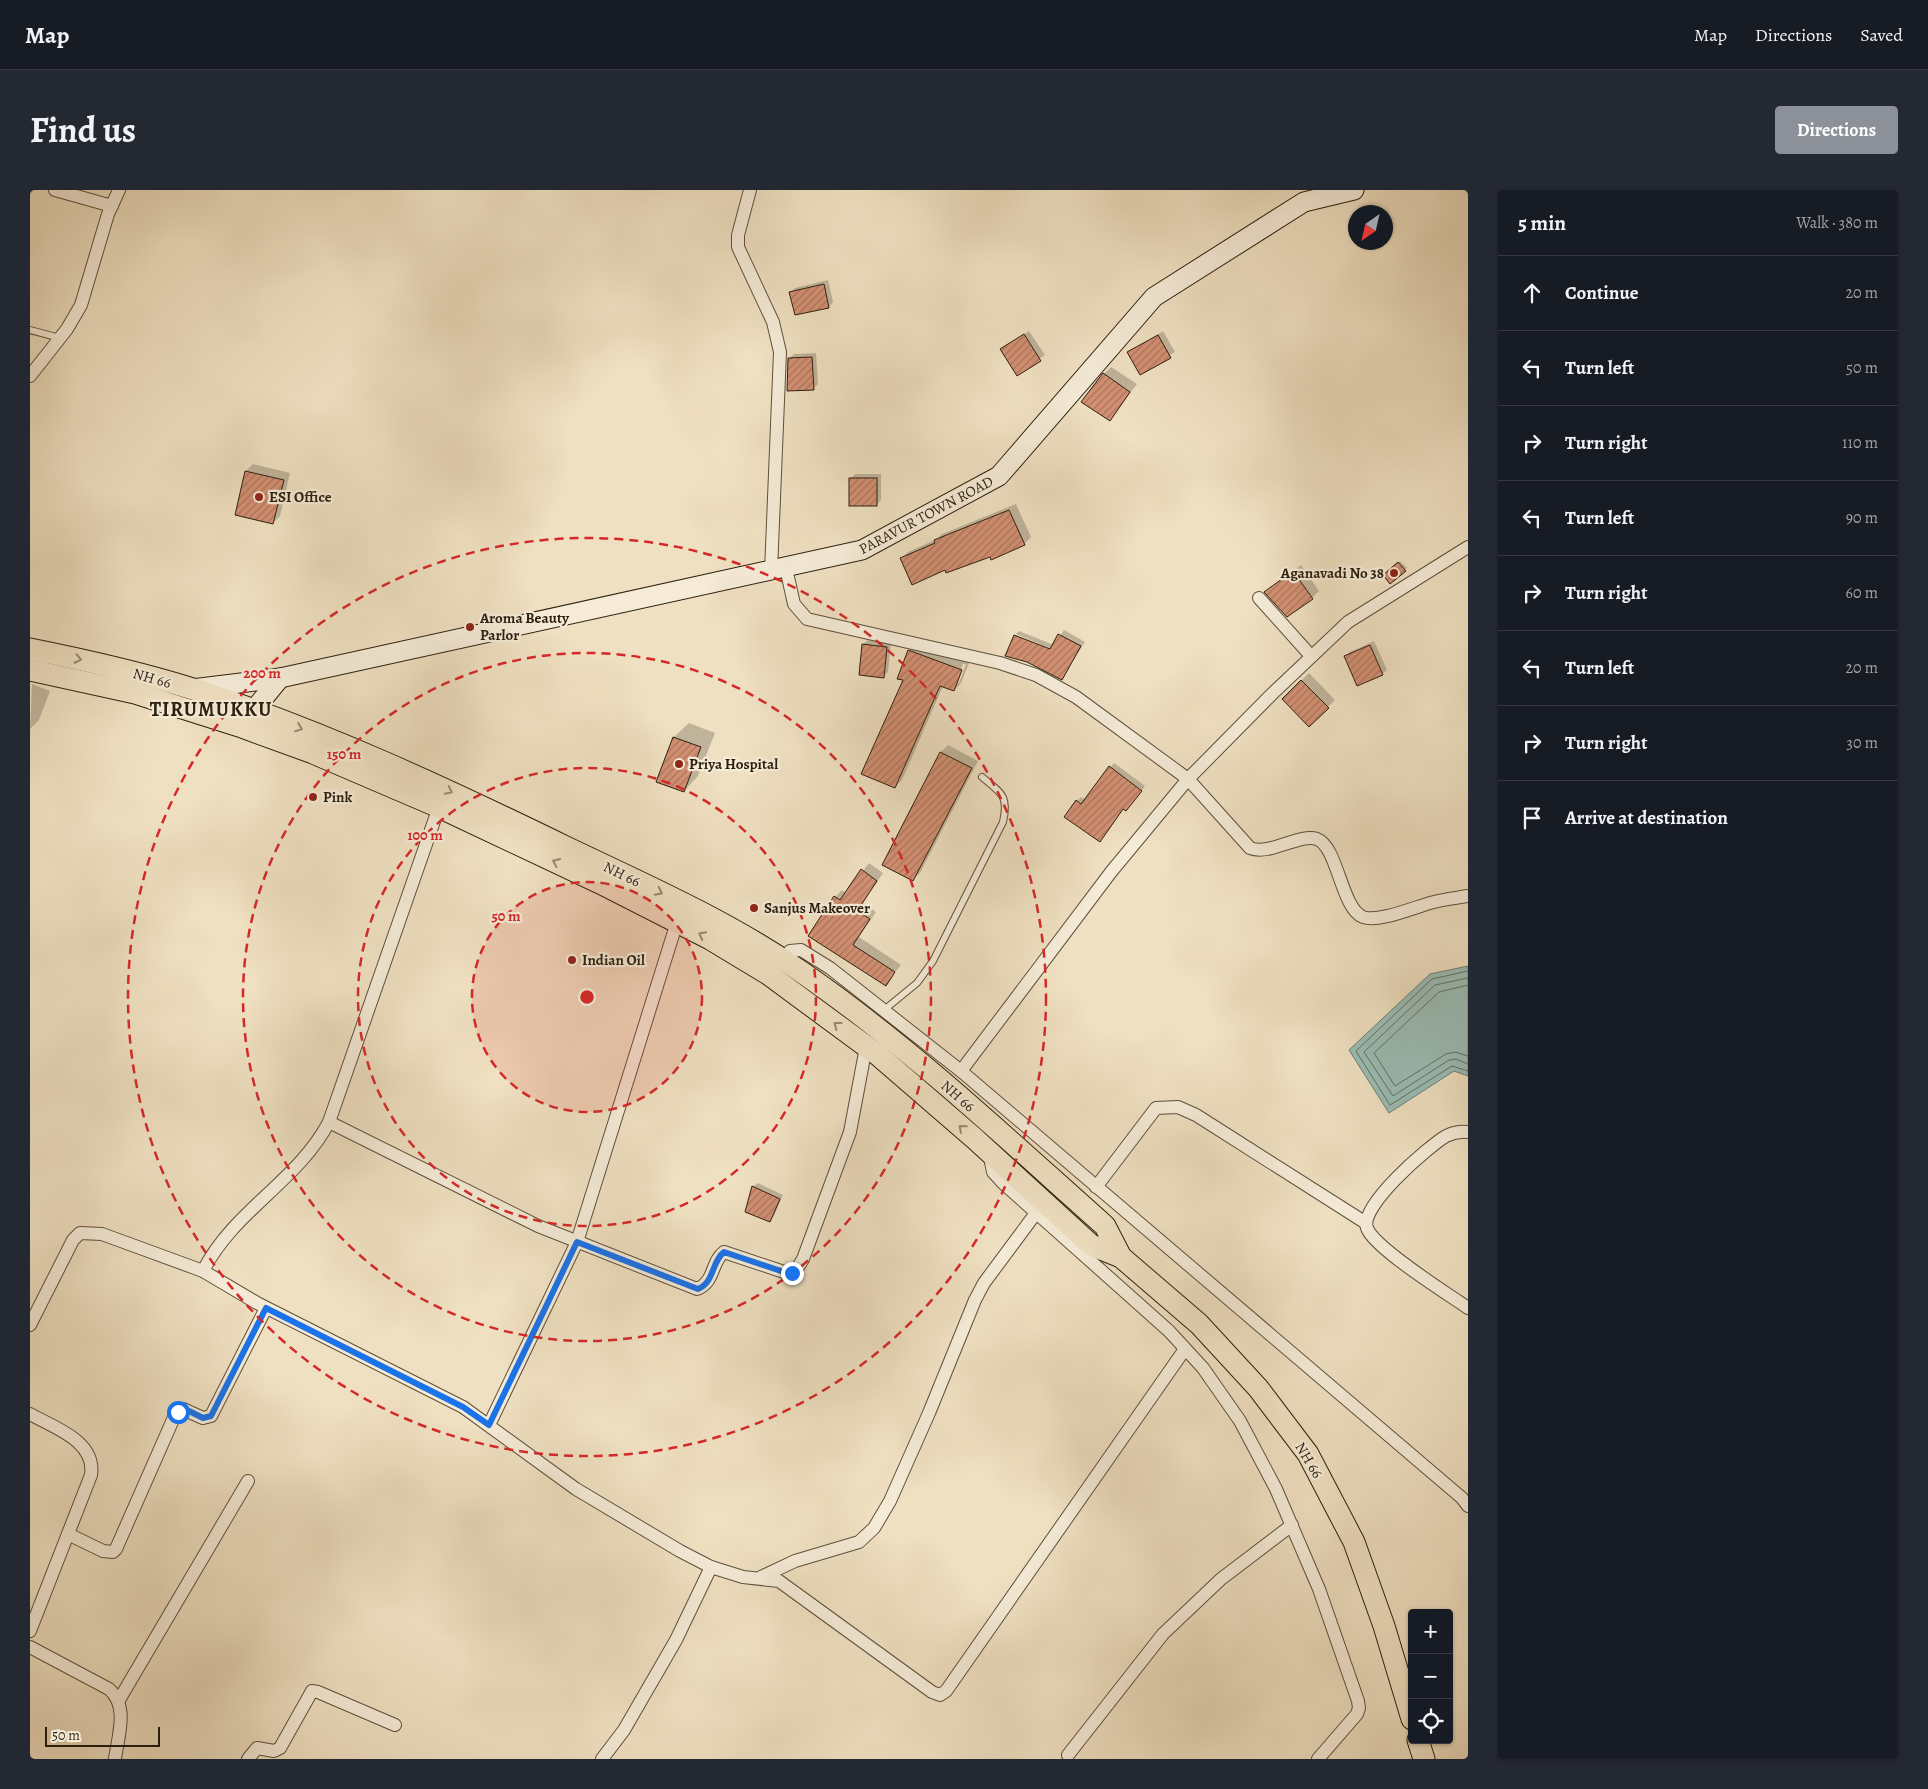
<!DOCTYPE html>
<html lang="en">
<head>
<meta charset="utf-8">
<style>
  :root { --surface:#171b24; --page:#242831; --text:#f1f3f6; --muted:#9ea1a6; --line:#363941; --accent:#8c9099 }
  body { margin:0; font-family:Alegreya,serif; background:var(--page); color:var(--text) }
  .controls { position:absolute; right:15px; bottom:15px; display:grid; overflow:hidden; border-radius:5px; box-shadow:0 1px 4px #0004 }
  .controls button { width:45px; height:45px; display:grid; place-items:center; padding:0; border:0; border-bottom:1px solid var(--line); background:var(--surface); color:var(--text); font:25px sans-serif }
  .compass { position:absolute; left:1318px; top:15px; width:45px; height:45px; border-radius:50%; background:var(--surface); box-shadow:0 1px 4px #0004; rotate:214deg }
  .scale { position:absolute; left:15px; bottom:12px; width:115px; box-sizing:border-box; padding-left:5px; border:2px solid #2c1f0f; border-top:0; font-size:14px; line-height:18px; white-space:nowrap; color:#2c1f0f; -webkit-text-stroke:4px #f5ebd7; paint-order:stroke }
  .stop { position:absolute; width:15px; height:15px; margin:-11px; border:4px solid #1a73e8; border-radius:50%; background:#fff }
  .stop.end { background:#1a73e8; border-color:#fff; box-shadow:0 1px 5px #0008 }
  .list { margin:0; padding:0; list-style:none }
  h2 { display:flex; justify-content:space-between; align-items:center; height:65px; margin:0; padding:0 20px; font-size:21px }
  h2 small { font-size:16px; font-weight:400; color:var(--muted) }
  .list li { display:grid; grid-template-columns:32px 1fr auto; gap:15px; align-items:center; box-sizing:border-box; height:75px; padding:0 20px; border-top:1px solid var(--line) }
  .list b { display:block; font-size:19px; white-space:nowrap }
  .list em { font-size:16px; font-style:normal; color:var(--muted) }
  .icon { flex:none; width:28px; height:28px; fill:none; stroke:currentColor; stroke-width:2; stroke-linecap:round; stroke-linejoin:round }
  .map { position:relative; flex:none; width:1438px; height:1569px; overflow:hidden; border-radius:5px }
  header { display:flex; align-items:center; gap:30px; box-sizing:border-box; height:70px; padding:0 25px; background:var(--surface); border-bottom:1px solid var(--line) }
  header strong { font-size:24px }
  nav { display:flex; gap:28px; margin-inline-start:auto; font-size:18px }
  .intro { display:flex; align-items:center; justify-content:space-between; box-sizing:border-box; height:120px; padding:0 30px }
  h1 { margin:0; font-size:35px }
  .button { padding:12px 22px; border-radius:5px; background:var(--accent); color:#fff; font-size:18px; font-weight:700 }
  main { display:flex; gap:30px; padding:0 30px }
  aside { flex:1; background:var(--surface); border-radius:5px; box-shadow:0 1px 4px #0004 }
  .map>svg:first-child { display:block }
</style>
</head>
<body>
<header>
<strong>Map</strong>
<nav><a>Map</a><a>Directions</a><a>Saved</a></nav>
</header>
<div class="intro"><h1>Find us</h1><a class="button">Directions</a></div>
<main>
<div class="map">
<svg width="1438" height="1569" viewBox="0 0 1438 1569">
  <defs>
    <pattern id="building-hatch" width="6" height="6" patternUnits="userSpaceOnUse" patternTransform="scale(1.25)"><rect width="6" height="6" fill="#d39073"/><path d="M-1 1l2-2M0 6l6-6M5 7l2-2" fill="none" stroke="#ab755d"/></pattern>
  </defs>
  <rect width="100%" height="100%" fill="#efe0c1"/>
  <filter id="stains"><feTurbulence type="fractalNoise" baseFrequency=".004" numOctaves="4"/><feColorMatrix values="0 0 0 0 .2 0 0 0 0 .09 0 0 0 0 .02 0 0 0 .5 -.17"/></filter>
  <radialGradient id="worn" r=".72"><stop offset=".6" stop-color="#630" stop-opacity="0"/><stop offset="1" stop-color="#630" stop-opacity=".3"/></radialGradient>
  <path fill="#9abdb6" stroke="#6e7e73" d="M1438,776V886L1424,881L1359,923L1319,860L1400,784Z"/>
  <g fill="#0003" fill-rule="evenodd">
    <path d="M798,90L803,112L799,117L761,102L765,98Z"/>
    <path d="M999,141L1015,165L987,184L972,159Z"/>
    <path d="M1133,141L1145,162L1111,183L1099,162Z"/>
    <path d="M786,163L788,194L783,199L759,169L764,164Z"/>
    <path d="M1081,177L1107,194L1080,230L1074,184Z"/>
    <path d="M223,274L260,283L250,326L243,333L216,281Z"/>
    <path d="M825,284H851V310L847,315L820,289Z"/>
    <path d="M986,314L1001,347L994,354L916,379L871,369L878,362L907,349L912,344Z"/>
    <path d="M1370,371L1377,378L1360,392L1354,385Z"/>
    <path d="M1271,375L1289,401L1282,408L1236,402Z"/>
    <path d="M1034,440L1055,452L1032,488L997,470L977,465L985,445L1025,463L1026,461L986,444L989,441L1024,455Z"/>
    <path d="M838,450L861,453L858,482L853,486L833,454Z"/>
    <path d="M1344,451L1357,480L1352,484L1315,467L1320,462Z"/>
    <path d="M886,454L939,473L931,493L924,500L913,496L872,590L865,597L874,489L879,461ZM933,474H936L929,493H926Z"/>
    <path d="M1279,483L1305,510L1279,535L1253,509Z"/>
    <path d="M2,494L20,501L9,530L0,539Z"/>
    <path d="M659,533L685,543L668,586L654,601L627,591L644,547Z"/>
    <path d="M918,555L948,571L890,683L883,690L853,674L911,562Z"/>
    <path d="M1084,573L1115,596L1101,615L1094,618L1070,651L1047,611L1051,607L1055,610Z"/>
    <path d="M839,673L853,683L833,713L846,722L829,747L871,775L855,794L780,745L805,707L812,700L816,703Z"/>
    <path d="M728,993L753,1005L744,1026L740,1031L723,997Z"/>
  </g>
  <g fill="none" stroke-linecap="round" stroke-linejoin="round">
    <g stroke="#636e62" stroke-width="1">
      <path d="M1438,781L1402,789L1326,861L1360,915L1422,876L1438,881"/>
      <path d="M1438,788L1405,795L1334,862L1363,906L1419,870L1426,869L1438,874"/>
      <path d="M1438,795L1409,802L1344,863L1365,896L1416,864L1425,862L1438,866"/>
    </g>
  </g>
  <g fill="url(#building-hatch)" stroke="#2c1f0f">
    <path d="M794,94L799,118L765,125L759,102Z"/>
    <path d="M994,144L1011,171L987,186L970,159Z"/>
    <path d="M1128,145L1141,168L1110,185L1097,162Z"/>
    <path d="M782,167L784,200L757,201L758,168Z"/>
    <path d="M1073,183L1100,202L1080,231L1051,212Z"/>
    <path d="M215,281L254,290L243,334L205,325Z"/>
    <rect x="819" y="288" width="28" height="28"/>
    <path d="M979,320L995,355L961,370L960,367L916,383L915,380L882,395L870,368L905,353L904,350Z"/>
    <path d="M1368,372L1376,381L1360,394L1353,385Z"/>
    <path d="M1263,381L1283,409L1257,427L1234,402Z"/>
    <path d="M1028,444L1051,456L1032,490L997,472L975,466L984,445L1020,459Z"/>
    <path d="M832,454L857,457L854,488L829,485Z"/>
    <path d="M1340,455L1353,485L1327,496L1314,466Z"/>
    <path d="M878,460L932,480L924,501L910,496L865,598L831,584L873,490L867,489Z"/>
    <path d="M1271,490L1299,518L1279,537L1252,509Z"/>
    <path d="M643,547L671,557L654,602L626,592Z"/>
    <path d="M910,562L942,578L883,691L852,675Z"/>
    <path d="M1079,576L1112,601L1096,621L1093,619L1070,652L1034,627L1046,610L1051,614Z"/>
    <path d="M831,679L847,691L827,721L840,729L823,755L865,782L856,796L778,746L804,706L810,710Z"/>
    <path d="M722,996L750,1009L740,1032L715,1022Z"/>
  </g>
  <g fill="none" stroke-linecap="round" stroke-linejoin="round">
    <defs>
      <g id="service">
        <path d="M0,140L30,148"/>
        <path d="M854,820L887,793L903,771L973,632C979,605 971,603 952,587"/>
      </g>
      <g id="minor">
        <path d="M25,0L82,16"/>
        <path d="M720,0L708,45V57L743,132L750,162L741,381"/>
        <path d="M0,186L37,139L51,115L78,24L89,0"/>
        <path d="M756,378L764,414L777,429L970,473L1006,485L1046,507L1158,589L1220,658C1240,666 1269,643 1287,649C1308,657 1311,718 1333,727C1349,733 1387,716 1404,712C1415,709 1427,708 1438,706"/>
        <path d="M1229,408L1281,466"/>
        <path d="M753,770L760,761L771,760L800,778L931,881L1432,1308L1438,1316"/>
        <path d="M931,881L1081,682L1158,589L1242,504L1318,432L1438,357"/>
        <path d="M299,932L508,1036L667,1099C685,1092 681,1072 694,1062L754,1082C765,1083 768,1078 773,1069L820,942L836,857"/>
        <path d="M1438,942C1430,941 1424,942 1416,946C1398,957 1329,1016 1337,1038C1344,1058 1418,1104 1438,1118"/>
        <path d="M959,962L963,982L973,993L1139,1141L1173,1178L1210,1231L1246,1299L1289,1399L1328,1511L1329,1518L1327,1524L1288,1569"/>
        <path d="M1066,997L1126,918L1148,917L1166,925L1336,1033"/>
        <path d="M173,1081C203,1021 268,991 299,932L409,617"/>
        <path d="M0,1135L43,1050L50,1043L72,1044L173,1081L227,1113L433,1217L546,1299L650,1361L681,1377L713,1387L749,1391L902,1502L910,1505L916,1501L1155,1159"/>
        <path d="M0,1224C25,1238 66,1251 61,1285L0,1441"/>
        <path d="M459,1235L547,1052L647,732"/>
        <path d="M38,1344L73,1361L83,1362L86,1359L145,1225L153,1219L173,1228L181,1226L236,1118"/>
        <path d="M731,1387L765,1371L829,1352L844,1338L860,1311L899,1223L945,1110L954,1093L1006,1023"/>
        <path d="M0,1457L79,1499C99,1516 88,1546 85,1569"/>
        <path d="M89,1510L218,1291"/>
        <path d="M1038,1565L1133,1444L1191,1389L1262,1335"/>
        <path d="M218,1569L227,1558L244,1561L250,1558L282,1501L288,1502L365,1535"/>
        <path d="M572,1569L594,1540L646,1450L681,1377"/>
      </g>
      <g id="secondary">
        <path d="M162,499L250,488L832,360L969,286L1124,107L1274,12L1324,0"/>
        <path d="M223,521L250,488"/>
      </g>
      <g id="trunk">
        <path d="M0,459C55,470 109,482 163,499C293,541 417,599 540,659C618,696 699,732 770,781C879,856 976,948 1075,1036L1091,1067"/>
        <path d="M0,480L105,503L209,536L283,563L409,617L570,693L680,749L738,784L848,865L944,948L1061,1055L1091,1067L1169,1134L1228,1198L1278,1264L1324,1352L1354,1436L1382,1529"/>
        <path d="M1388,1550L1394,1569"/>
      </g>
    </defs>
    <use href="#service" stroke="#5d4f3c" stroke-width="8"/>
    <use href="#minor" stroke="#5d4f3c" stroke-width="14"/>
    <use href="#secondary" stroke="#2c1f0f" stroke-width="21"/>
    <use href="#trunk" stroke="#2c1f0f" stroke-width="23"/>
    <use href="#service" stroke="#f5ebd7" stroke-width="6"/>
    <use href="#minor" stroke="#f5ebd7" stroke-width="12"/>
    <use href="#secondary" stroke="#f5ebd7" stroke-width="19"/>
    <use href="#trunk" stroke="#efe0c1" stroke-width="21"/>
  </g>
  <defs><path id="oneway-chevron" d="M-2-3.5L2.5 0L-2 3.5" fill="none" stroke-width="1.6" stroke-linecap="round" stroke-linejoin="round" transform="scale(1.25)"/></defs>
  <g stroke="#978971">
    <use href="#oneway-chevron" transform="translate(48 469) rotate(12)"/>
    <use href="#oneway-chevron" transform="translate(269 538) rotate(21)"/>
    <use href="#oneway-chevron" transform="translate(419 601) rotate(26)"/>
    <use href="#oneway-chevron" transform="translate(526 672) rotate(-155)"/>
    <use href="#oneway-chevron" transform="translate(629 702) rotate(27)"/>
    <use href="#oneway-chevron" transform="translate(672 745) rotate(-153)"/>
    <use href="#oneway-chevron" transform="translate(807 835) rotate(-143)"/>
    <use href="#oneway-chevron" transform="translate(932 938) rotate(-139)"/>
  </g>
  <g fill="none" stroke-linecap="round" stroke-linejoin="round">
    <path stroke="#1a73e8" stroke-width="6" d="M148,1222L157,1220L173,1228L181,1226L236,1118L433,1217L459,1235L547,1052L668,1099C685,1092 681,1072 694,1062L754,1082L762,1083"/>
  </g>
  <circle cx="557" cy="807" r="115" fill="#d62828" fill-opacity=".12"/>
  <g fill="none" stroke="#d62828" stroke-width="2.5" stroke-dasharray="9 6">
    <circle cx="557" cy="807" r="115"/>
    <circle cx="557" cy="807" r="229"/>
    <circle cx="557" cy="807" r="344"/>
    <circle cx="557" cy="807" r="459"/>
  </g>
  <g fill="#8f2418" stroke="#f5ebd7" stroke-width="2">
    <circle cx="229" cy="307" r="5"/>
    <circle cx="1364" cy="383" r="5"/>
    <circle cx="440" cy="437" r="5"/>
    <circle cx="649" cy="574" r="5"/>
    <circle cx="283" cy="607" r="5"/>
    <circle cx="724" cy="718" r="5"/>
    <circle cx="542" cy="770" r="5"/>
  </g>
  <g text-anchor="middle" stroke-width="4.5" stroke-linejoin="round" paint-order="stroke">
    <g font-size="15" font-weight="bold" fill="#2c1f0f" stroke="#f5ebd7" text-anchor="start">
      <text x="239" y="312">ESI Office</text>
      <text x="1354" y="388" text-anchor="end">Aganavadi No 38</text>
      <text x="450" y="433">Aroma Beauty<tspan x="450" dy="17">Parlor</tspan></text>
      <text x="659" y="579">Priya Hospital</text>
      <text x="293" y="612">Pink</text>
      <text x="734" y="723">Sanjus Makeover</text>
      <text x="552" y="775">Indian Oil</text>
    </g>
    <g font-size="15" fill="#2c1f0f" stroke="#f5ebd7">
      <text transform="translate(896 325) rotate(-28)" y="5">PARAVUR TOWN ROAD</text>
      <text transform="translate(122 488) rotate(16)" y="5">NH 66</text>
      <text transform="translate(592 684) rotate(26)" y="5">NH 66</text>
      <text transform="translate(928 906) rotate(41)" y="5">NH 66</text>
      <text transform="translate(1279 1270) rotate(59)" y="5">NH 66</text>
    </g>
    <g font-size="20" font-weight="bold" letter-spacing="1" fill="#2c1f0f" stroke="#f5ebd7">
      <text x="181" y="526">TIRUMUKKU</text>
    </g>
  </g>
  <circle cx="557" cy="807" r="8" fill="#d62828" stroke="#f5ebd7" stroke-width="2.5"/>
  <g font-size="15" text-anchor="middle" font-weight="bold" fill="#d62828" stroke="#f5ebd7" stroke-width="4.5" stroke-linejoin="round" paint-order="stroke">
    <text x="232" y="488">200 m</text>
    <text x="314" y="569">150 m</text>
    <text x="395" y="650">100 m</text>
    <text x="476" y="731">50 m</text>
  </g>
  <rect width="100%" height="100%" filter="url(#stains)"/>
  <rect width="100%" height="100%" fill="url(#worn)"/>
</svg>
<div class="controls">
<button>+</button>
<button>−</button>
<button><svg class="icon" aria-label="locate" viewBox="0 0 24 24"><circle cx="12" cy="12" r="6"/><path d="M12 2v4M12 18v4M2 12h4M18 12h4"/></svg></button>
</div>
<svg class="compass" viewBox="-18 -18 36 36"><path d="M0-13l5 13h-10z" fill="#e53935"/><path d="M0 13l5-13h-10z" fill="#9ea1a6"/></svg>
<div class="scale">50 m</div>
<div class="stop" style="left:148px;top:1222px"></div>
<div class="stop end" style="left:762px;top:1083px"></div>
</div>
<aside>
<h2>5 min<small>Walk · 380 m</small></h2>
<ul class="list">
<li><svg class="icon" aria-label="ahead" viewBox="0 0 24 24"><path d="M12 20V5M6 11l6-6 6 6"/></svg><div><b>Continue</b></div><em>20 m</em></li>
<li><svg class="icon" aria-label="left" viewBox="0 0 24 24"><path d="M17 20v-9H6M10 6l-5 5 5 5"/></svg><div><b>Turn left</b></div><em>50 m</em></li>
<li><svg class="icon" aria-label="right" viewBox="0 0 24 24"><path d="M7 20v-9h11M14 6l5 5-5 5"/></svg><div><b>Turn right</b></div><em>110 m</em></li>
<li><svg class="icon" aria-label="left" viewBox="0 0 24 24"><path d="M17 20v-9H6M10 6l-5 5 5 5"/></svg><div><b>Turn left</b></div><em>90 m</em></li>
<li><svg class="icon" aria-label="right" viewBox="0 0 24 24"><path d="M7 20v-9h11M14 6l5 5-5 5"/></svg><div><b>Turn right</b></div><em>60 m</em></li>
<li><svg class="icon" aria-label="left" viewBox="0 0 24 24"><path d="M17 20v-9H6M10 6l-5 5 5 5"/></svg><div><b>Turn left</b></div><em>20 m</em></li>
<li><svg class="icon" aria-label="right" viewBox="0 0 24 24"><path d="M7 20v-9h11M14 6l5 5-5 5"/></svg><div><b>Turn right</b></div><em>30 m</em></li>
<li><svg class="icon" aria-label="arrive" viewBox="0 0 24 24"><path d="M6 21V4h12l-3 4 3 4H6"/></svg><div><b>Arrive at destination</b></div></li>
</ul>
</aside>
</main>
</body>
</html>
